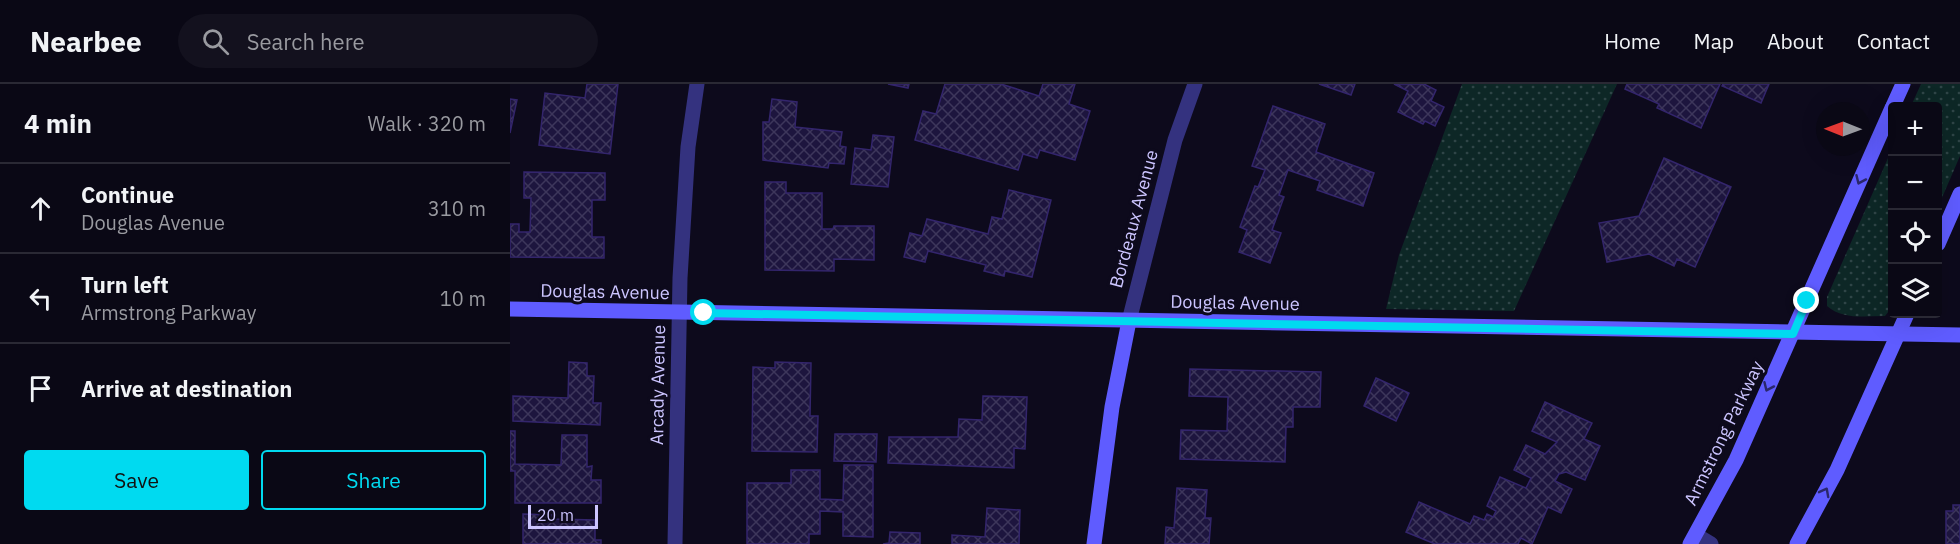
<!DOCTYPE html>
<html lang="en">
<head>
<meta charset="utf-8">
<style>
  :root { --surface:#0a0815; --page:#13111e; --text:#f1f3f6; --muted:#999aa0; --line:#2a2934; --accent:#00daf0 }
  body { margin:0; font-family:"IBM Plex Sans",sans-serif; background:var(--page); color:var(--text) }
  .controls { position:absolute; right:18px; top:18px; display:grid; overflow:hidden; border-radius:6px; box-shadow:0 6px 24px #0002 }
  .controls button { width:54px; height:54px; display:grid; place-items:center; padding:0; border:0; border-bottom:2px solid var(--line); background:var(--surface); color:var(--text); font:30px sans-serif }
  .compass { position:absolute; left:1306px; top:18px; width:54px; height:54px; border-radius:50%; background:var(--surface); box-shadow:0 6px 24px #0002; rotate:271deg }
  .scale { position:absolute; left:18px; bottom:15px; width:70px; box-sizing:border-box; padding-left:6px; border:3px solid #ccc5ff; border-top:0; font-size:16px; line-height:21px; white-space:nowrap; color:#ccc5ff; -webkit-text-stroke:4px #0d0a1c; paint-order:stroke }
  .stop { position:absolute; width:18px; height:18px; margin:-14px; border:4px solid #00daf0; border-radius:50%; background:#fff }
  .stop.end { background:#00daf0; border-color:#fff; box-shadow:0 2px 6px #0008 }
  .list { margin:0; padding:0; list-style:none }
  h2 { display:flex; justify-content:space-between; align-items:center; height:78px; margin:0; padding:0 24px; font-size:26px }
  h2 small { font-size:20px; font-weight:400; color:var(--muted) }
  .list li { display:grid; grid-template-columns:39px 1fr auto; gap:18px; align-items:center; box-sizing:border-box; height:90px; padding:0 24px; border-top:2px solid var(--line) }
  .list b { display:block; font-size:22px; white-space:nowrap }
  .list p { margin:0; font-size:20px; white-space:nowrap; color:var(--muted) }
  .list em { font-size:20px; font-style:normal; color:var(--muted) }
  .actions { display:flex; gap:12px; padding:18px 24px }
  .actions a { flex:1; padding:14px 0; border:2px solid var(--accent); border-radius:6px; text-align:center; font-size:21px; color:var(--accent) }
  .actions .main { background:var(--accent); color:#111 }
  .icon { flex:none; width:33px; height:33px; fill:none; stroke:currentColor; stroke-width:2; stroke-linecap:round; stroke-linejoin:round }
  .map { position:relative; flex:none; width:1450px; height:460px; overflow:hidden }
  header { display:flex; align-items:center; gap:36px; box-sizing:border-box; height:84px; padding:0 30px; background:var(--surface); border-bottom:2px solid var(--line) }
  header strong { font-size:28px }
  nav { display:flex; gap:33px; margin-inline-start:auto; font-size:21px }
  .search { width:420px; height:54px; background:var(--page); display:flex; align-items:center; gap:15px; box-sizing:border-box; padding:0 21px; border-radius:33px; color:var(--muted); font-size:22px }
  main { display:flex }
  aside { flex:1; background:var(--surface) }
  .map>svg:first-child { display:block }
</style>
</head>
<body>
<header>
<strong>Nearbee</strong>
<div class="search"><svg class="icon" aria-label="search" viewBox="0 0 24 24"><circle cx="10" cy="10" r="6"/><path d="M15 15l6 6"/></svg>Search here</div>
<nav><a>Home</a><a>Map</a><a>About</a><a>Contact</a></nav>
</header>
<main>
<aside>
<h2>4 min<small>Walk · 320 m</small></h2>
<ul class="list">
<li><svg class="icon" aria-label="ahead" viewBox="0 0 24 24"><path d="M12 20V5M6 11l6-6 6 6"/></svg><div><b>Continue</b><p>Douglas Avenue</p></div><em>310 m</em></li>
<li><svg class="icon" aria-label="left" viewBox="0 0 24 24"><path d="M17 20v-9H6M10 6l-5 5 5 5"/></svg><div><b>Turn left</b><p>Armstrong Parkway</p></div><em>10 m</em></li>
<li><svg class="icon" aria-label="arrive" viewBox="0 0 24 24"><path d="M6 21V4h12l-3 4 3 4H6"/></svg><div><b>Arrive at destination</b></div></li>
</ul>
<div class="actions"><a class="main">Save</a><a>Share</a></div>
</aside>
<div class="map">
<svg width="1450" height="460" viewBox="0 0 1450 460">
  <defs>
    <pattern id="grass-dots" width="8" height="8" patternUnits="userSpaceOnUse" patternTransform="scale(1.5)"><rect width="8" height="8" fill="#0d2726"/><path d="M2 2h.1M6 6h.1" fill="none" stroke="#2f4547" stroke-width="1.8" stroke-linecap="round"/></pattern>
    <pattern id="building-cross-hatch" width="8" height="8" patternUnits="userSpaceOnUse" patternTransform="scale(1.5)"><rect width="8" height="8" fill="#1d153e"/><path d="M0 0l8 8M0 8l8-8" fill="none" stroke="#3d365b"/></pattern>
  </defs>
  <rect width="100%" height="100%" fill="#0d0a1c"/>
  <g fill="url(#grass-dots)">
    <path d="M952,0H1107L1004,227L876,225L889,171Z"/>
    <path d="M1411,0H1450V72L1428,123V22H1401Z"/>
    <path d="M1382,65V223L1375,232C1355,232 1333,236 1317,222V213Z"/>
  </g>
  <g fill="url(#building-cross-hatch)" stroke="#33256c" stroke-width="1.5">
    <path d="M77,0H108L100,70L29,61L35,9L75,14Z"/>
    <path d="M378,0H399L398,4Z"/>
    <path d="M435,0H491L529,12L533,0H565L559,20L580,27L565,76L530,66L527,74L513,70L508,86L405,56L413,27L426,30Z"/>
    <path d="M809,0H845L841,11Z"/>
    <path d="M884,0H914L926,6L921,17L934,23L925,42L915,37L913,40L888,28L898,7Z"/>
    <path d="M1117,0H1210L1191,44L1147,24L1149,20L1115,5Z"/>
    <path d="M1213,0H1259L1251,19L1212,2Z"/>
    <path d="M0,15L7,16L0,49Z"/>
    <path d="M262,15L287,18L285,43L332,48L330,62L336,63L334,80L319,79L318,84L253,76V38H259Z"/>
    <path d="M763,22L815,40L806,68L864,89L853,122L807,106L810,97L778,86L769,111L774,113L762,146L771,149L760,179L729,168L737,146L730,143L745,102L748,103L755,86L742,82Z"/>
    <path d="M363,51L384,53L378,103L341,100L345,64L361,66Z"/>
    <path d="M1154,74L1221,103L1185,183L1167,175L1164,182L1139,170L1097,178L1089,139L1129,132Z"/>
    <path d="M14,88L95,89V116H82V153H94V174L0,173V140H9V148H20L21,114H14Z"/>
    <path d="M255,98H276V109H312V145H323L324,142H364V176L324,175V187L255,186Z"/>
    <path d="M499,106L541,116L522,193L495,187L494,192L474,187L476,181L418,167L415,178L394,173L400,149L412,152L417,135L478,150L482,133L492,135Z"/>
    <path d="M59,278L77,279V292H84L83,319H91L90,341L3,337V312L58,314Z"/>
    <path d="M265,278L301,279L300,332H308L307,368L242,367L243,283L265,284Z"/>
    <path d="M680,285L811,288L810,323H783V343H776L775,378L670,375L671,346L717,347L718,313L679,312Z"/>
    <path d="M866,294L899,309L886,337L854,322Z"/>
    <path d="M473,312L517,313L515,365L504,364V384L378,379L379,353H448L449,335L472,336Z"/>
    <path d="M1035,318L1082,339L1074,355L1090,362L1075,396L1056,388L1049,390L1045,397L1062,405L1051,429L1038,423L1022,460L1011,454L1008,460H925L896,448L909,418L960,440L964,432L974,436L977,430L983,433L986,427L977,422L990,393L1016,404L1021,394L1004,386L1016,361L1035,370L1047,358L1022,347Z"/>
    <path d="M0,347H5V380L51,381L52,351H77V383L82,382L81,396H91V419H5V387H0Z"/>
    <path d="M325,350H367L366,378L324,377Z"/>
    <path d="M334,381H363V453L333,452V428L310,427V450H299V460H237V399H281V386H310V415L333,416Z"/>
    <path d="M667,404L697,406L695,434H701L699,460H655L656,443L664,444Z"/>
    <path d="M1443,421H1450V460H1436V427H1443Z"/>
    <path d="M477,424L510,426L509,460H442V451L475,453Z"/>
    <path d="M13,430L44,431V435L85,436V456H91V460H13Z"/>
    <path d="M380,448L410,449V460H373L379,459Z"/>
  </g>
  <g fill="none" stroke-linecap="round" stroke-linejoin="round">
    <g stroke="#34327f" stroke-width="15">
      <path d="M619,237L665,56L685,0"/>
      <path d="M1186,451L1201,460"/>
      <path d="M165,460L170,194L178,63L187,0"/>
    </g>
    <g stroke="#5f5cff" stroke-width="15">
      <path d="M1383,22L1393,0"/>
      <path d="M1428,160L1450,110"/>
      <path d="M0,225L1450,251"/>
      <path d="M584,460L602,323L619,237"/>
      <path d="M1180,460L1226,376L1382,24"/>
      <path d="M1287,460L1327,386L1397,230"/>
    </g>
  </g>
  <defs><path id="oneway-chevron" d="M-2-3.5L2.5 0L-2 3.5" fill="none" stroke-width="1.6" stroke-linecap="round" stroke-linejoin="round" transform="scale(1.5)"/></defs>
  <g stroke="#2a276b">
    <use href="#oneway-chevron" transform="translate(1350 96) rotate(114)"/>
    <use href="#oneway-chevron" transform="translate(1258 303) rotate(114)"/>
    <use href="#oneway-chevron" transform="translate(1315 408) rotate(-62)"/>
  </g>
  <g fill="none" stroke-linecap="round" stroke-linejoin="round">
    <path stroke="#00daf0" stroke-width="8" d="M194,229L1283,250L1297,217"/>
  </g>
  <g text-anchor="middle" stroke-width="6" stroke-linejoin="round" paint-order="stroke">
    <g font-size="18" fill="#ccc5ff" stroke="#0d0a1c">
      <text transform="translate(624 135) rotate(-75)" y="6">Bordeaux Avenue</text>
      <text transform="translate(95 208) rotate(1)" y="6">Douglas Avenue</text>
      <text transform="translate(725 219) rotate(1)" y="6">Douglas Avenue</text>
      <text transform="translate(148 301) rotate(-89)" y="6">Arcady Avenue</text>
      <text transform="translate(1214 349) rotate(-64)" y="6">Armstrong Parkway</text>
    </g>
  </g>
</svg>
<div class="controls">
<button>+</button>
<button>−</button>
<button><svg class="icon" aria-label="locate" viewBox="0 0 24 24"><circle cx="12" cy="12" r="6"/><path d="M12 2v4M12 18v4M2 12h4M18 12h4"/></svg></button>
<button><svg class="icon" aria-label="layers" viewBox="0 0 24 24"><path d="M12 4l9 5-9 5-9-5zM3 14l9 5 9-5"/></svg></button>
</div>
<svg class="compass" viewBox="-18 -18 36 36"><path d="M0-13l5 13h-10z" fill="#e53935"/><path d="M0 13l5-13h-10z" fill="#999aa0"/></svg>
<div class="scale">20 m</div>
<div class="stop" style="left:194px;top:229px"></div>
<div class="stop end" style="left:1297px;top:217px"></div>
</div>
</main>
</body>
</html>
